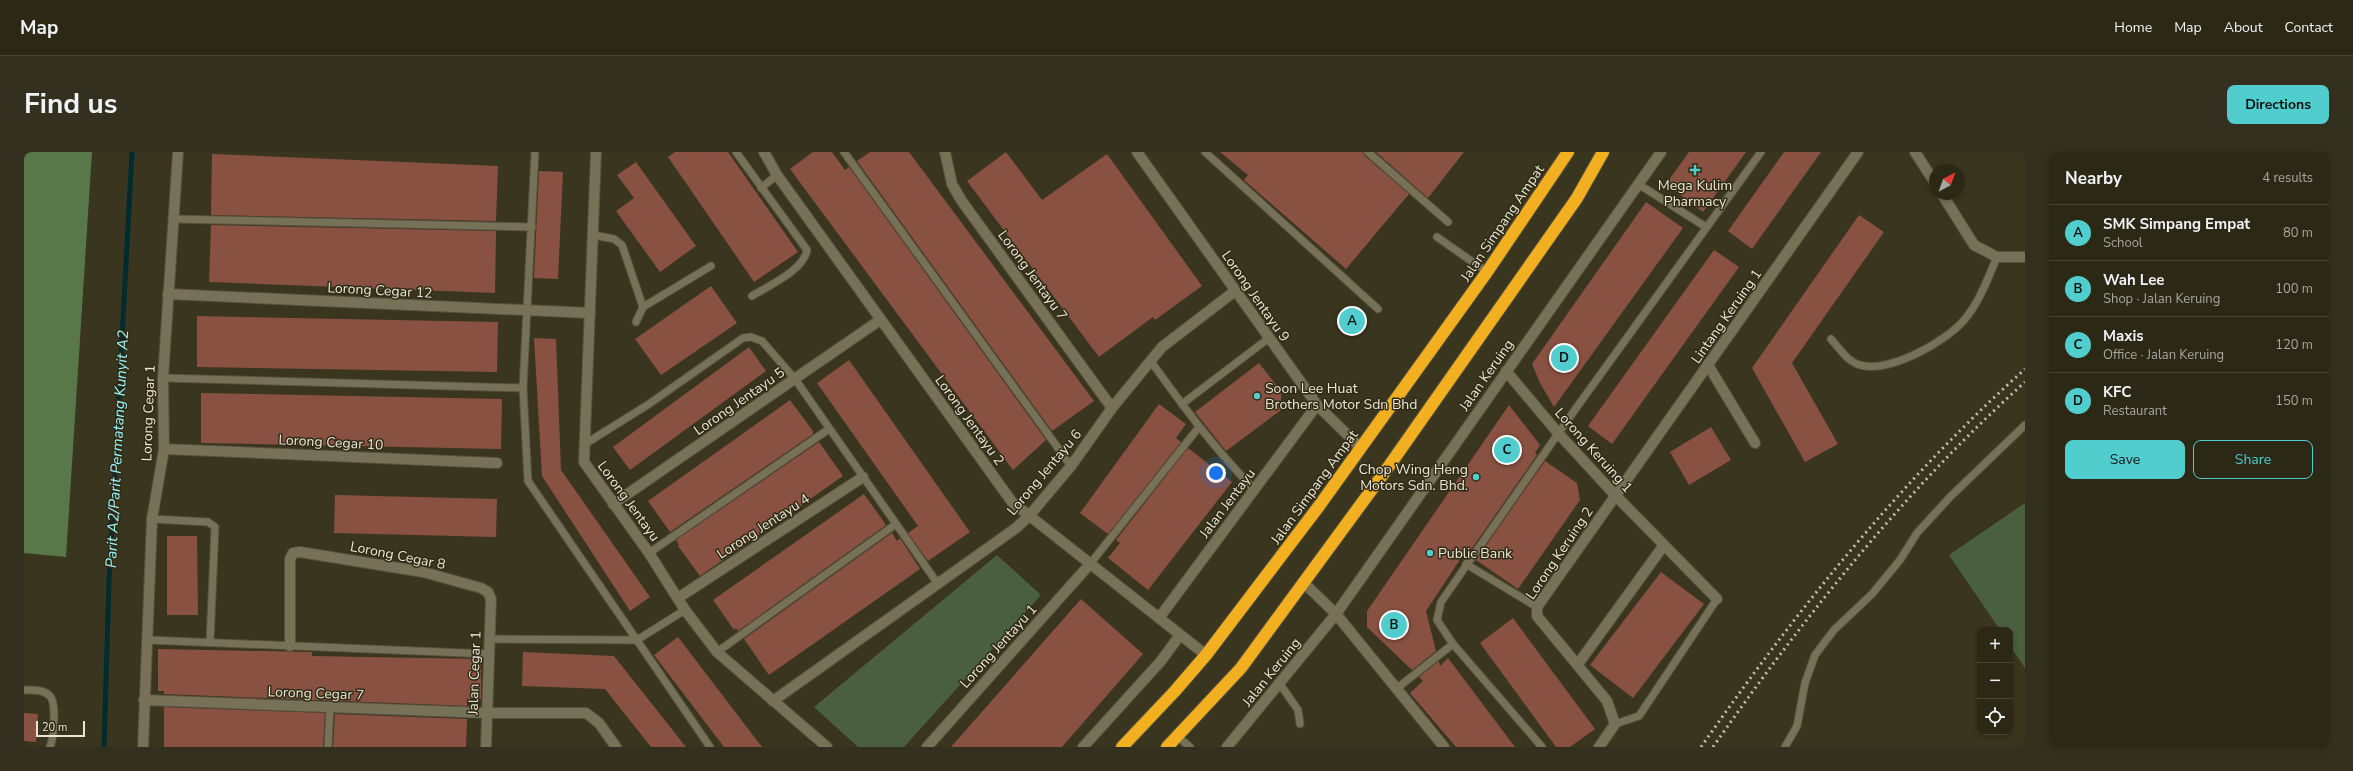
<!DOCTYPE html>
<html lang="en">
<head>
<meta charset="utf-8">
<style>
  :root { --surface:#2c2816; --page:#34301f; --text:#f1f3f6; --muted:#a6a6a1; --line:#484435; --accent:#52cdce }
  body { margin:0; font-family:"Nunito Sans",sans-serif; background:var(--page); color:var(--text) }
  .controls { position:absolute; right:12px; bottom:12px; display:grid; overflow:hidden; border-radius:8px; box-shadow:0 2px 6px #0003 }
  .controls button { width:36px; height:36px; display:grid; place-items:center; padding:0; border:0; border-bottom:1px solid var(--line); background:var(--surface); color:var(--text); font:20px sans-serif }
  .compass { position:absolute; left:1905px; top:12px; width:36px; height:36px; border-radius:50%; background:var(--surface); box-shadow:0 2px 6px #0003; rotate:41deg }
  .scale { position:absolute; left:12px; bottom:10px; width:49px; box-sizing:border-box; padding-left:4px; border:2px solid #e9e6d8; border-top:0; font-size:11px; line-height:14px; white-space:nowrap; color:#e9e6d8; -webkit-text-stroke:3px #302b14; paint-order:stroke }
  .you { position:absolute; left:1192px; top:321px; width:14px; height:14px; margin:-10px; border:3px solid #fff; border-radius:50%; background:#1a73e8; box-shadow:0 0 0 6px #1a73e833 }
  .badge { display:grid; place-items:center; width:26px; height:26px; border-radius:50%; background:var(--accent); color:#111; font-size:13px; font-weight:700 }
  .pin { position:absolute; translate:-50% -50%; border:2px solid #fff; box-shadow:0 1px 4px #0006 }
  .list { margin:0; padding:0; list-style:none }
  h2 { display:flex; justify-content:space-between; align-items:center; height:52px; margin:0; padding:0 16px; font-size:17px }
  h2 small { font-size:13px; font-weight:400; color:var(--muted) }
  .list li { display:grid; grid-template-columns:26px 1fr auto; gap:12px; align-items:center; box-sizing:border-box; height:56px; padding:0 16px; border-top:1px solid var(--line) }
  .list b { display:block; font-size:15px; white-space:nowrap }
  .list p { margin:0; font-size:13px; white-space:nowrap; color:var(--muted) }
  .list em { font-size:13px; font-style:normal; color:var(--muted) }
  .actions { display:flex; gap:8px; padding:12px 16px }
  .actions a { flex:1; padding:9px 0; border:1px solid var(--accent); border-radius:8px; text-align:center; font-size:14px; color:var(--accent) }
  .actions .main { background:var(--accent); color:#111 }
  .icon { flex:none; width:22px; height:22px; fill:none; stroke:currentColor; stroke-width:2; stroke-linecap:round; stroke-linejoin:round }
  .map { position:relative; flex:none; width:2001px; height:595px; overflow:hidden; border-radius:8px }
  header { display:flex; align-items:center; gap:24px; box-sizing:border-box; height:56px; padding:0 20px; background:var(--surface); border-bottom:1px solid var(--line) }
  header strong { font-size:19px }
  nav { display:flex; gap:22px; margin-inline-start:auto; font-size:14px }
  .intro { display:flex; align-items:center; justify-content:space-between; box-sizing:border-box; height:96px; padding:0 24px }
  h1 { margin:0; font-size:28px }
  .button { padding:10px 18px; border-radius:8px; background:var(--accent); color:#111; font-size:14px; font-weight:700 }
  main { display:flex; gap:24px; padding:0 24px }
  aside { flex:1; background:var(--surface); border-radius:8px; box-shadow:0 2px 6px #0003 }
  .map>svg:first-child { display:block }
</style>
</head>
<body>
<header>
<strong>Map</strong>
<nav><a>Home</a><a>Map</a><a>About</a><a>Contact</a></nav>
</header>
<div class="intro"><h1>Find us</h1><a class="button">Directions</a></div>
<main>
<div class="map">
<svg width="2001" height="595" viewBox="0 0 2001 595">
  <rect width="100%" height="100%" fill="#3a351e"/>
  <g fill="#4a5f3f">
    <path d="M2001,351V516L1986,494V478H1976L1925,403Z"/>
    <path d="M973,403L1017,443L880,595H834L790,555Z"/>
  </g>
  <path fill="#597849" d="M0,0H68L42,405L0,401Z"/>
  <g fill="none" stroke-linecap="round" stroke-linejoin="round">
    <path stroke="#002c30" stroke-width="5" d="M80,595L85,429L108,0"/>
  </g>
  <g fill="#895142">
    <path d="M651,0H704L774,100L730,130L644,5Z"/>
    <path d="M789,0H808L821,18L825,15L1022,288L989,318L766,17Z"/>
    <path d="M846,0H885L1070,249L1028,279L833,9Z"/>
    <path d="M982,0L1018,48L1083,2L1178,134L1131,168L1129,165L1075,205L943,29Z"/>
    <path d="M1196,0H1339L1341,4L1385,42L1322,117L1220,28L1224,23Z"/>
    <path d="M1352,0H1440L1404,46Z"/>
    <path d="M1665,0H1722L1679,60L1642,32Z"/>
    <path d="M1760,0H1797L1728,97L1704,79Z"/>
    <path d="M188,2L474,14L472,69L187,63Z"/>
    <path d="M612,10L672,94L636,120L592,59L610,46L593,23Z"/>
    <path d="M515,19L539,20L534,127L510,126Z"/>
    <path d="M1622,50L1659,76L1530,255L1516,231L1508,212Z"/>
    <path d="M1835,63L1860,80L1768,211L1814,292L1781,310L1728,216Z"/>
    <path d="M187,73L472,79L471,141L185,130Z"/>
    <path d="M1690,98L1715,115L1588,292L1564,274Z"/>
    <path d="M687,134L713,171L637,223L611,187Z"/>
    <path d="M173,164L474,170L473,220L173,215Z"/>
    <path d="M510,186L532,187L537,318L626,445L606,459L518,324Z"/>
    <path d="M725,195L742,219L606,318L589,295Z"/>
    <path d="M825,208L946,380L904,409L884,381L894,374L793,231Z"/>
    <path d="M1235,211L1257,239V258L1202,299L1171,260Z"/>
    <path d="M177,241L478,247L477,297L177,291Z"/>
    <path d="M766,248L789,279V282L646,380L624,349Z"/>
    <path d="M1135,252L1162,272L1152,286L1157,290L1084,382L1056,361Z"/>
    <path d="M1485,253L1516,293L1511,301L1513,303L1444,402L1441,400L1402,459L1412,499L1388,518L1343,475V459Z"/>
    <path d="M1687,275L1707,308L1665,333L1646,300Z"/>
    <path d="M795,290L819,324L676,424L654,394L655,393L652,388Z"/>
    <path d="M1164,296L1208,330L1124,438L1084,406L1096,391L1092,388Z"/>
    <path d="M1521,309L1553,331L1556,348L1494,437L1452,408Z"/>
    <path d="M840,342L862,373L714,479L712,476L710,478L689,448Z"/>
    <path d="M311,343L473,347L472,385L310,381Z"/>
    <path d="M868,381L873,389L876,386L896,417L745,523L720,487Z"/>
    <path d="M143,384H173L174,463H143Z"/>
    <path d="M1637,420L1680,452L1609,546L1566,513Z"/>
    <path d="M1057,447L1119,502L1038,595H927Z"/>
    <path d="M1489,466L1571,577L1546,595H1532L1456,491Z"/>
    <path d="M654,485L738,595H700L630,503Z"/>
    <path d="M134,497L288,500V504L457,507V547H443V554L140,542V539H134Z"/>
    <path d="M499,500L590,504L662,595H627L581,537L498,534Z"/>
    <path d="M1424,506L1491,595H1432L1386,541L1399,529L1395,525L1415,509L1416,514Z"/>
    <path d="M140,555L301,561L299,595H140Z"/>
    <path d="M0,561L14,562L12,590L0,589Z"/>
    <path d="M311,562L443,567L442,595H309Z"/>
  </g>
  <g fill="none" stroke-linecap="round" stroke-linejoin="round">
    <defs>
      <g id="lane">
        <path d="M511,0L499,236L504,329L686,595"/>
        <path d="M712,0L783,98C780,118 744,134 728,144"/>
        <path d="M820,0L1047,314"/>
        <path d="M1181,0L1354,157"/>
        <path d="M1344,0L1424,70"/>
        <path d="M1614,32L1682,75"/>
        <path d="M737,36L753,23"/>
        <path d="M149,67L508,75"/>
        <path d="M569,83L590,87L598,93L619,155L612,170"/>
        <path d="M1413,85L1463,120"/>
        <path d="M619,155L687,114"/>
        <path d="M1807,187C1815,196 1824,210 1836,213C1866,221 1922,190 1941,167C1956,149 1964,126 1973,105"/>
        <path d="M1126,208C1159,254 1192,299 1231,338"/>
        <path d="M139,226L499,236"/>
        <path d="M1158,252L1245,186"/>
        <path d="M561,292L625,252L719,186L727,185L738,189L771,227L914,432"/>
        <path d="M128,367L184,370L191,375L186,490"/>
        <path d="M625,401L805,277"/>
        <path d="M1066,412L1175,275"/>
        <path d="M1442,412L1513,455"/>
        <path d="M465,487L613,488L661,458"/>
        <path d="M124,488L465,502"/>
        <path d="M693,500L872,372"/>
        <path d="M1256,532L1274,558L1276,572"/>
        <path d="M1372,537L1429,492"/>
        <path d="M0,538C8,538 18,537 25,543C33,549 30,585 26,595"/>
        <path d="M1591,572L1615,564L1693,447"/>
        <path d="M1153,584L1166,595"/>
        <path d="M304,595L306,556"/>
        <path d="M1518,595L1429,492L1413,468L1417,450L1545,266L1737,0"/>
        <path d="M1761,595L1773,574L1781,531L1791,503L1810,478L1848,442L1876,408L1893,381L1926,345L2001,273"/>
      </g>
      <g id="street">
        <path d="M572,0L560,310L625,401L661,458L693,500L803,595"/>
        <path d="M740,0L753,23L988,350L1182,503"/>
        <path d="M921,0L928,32L937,48L1088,256"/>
        <path d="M1113,0L1293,253L1337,296"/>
        <path d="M1891,0L1911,31"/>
        <path d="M1918,42L1950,93L1973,105H2001"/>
        <path d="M144,142L566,161"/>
        <path d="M1684,213L1731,291"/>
        <path d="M1482,219L1534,281L1592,344L1693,447"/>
        <path d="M140,297L473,311"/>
        <path d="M589,352L856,168"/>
        <path d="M1280,431L1312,462L1420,595"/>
        <path d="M654,446L839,325"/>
        <path d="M1135,466L1293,253"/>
        <path d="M266,494V407L269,401L276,400L399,420L457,436L464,440L467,447L462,595"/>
        <path d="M1554,512L1640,393"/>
        <path d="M120,548L464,561H562L575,571L592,595"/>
        <path d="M749,549L992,376L1005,364L1047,314L1088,256L1138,195L1211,139"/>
        <path d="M119,595L128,367L140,297L139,226L154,0"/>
        <path d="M903,595L1066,412"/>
        <path d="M1059,595L1137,509L1156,483"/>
        <path d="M1203,595L1312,462L1637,0"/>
        <path d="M1575,595L1591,572L1583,549L1513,464V455L1834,0"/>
      </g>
      <g id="highway">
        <path d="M1098,595L1151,539L1182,503L1295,354L1463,120L1544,0"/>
        <path d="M1143,595L1217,516L1365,314L1553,46L1579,0"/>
      </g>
    </defs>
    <use href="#lane" stroke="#56513d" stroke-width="9"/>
    <use href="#street" stroke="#56513d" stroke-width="12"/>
    <use href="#highway" stroke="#56513d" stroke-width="14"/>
    <use href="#lane" stroke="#777158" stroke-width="7"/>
    <use href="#street" stroke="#777158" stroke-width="10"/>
    <use href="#highway" stroke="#f2b020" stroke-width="12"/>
    <g stroke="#c4c1b1" stroke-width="3" stroke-dasharray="2 4" stroke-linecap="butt">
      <path d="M1677,595C1772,459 1877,328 2001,217"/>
      <path d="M1689,595C1780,465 1883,336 2001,230"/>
    </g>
  </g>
  <g fill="#52cdce" stroke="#302b14" stroke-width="1.5">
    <path d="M1669 12h4v4h4v4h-4v4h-4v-4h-4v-4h4z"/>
    <circle cx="1233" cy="244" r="4"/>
    <circle cx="1452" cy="325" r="4"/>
    <circle cx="1406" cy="401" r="4"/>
  </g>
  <g text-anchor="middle" stroke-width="3" stroke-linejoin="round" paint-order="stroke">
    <g font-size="14" fill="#e9e6d8" stroke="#302b14" text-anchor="start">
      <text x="1671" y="38" text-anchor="middle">Mega Kulim<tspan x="1671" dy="16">Pharmacy</tspan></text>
      <text x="1241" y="241">Soon Lee Huat<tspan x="1241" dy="16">Brothers Motor Sdn Bhd</tspan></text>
      <text x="1444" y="322" text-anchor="end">Chop Wing Heng<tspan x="1444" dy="16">Motors Sdn. Bhd.</tspan></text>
      <text x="1414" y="406">Public Bank</text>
    </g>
    <g font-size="14" fill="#e9e6d8" stroke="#302b14">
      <text transform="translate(1478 71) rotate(-56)" y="5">Jalan Simpang Ampat</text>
      <text transform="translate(1009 123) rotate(54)" y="5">Lorong Jentayu 7</text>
      <text transform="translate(356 138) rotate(3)" y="5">Lorong Cegar 12</text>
      <text transform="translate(1232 144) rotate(55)" y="5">Lorong Jentayu 9</text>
      <text transform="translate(1702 164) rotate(-55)" y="5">Lintang Keruing 1</text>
      <text transform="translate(1462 223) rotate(-55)" y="5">Jalan Keruing</text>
      <text transform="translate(715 249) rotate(-35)" y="5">Lorong Jentayu 5</text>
      <text transform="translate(124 261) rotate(-88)" y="5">Lorong Cegar 1</text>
      <text transform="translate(946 268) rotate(54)" y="5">Lorong Jentayu 2</text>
      <text transform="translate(307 290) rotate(3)" y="5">Lorong Cegar 10</text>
      <text transform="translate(1570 298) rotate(48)" y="5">Lorong Keruing 1</text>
      <text transform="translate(1020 320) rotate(-50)" y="5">Lorong Jentayu 6</text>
      <text transform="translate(1290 335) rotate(-54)" y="5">Jalan Simpang Ampat</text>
      <text transform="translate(605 349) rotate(54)" y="5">Lorong Jentayu</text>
      <text transform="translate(1203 351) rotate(-53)" y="5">Jalan Jentayu</text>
      <text transform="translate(739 374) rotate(-33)" y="5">Lorong Jentayu 4</text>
      <text transform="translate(1535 401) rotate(-56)" y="5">Lorong Keruing 2</text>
      <text transform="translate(374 403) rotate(11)" y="5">Lorong Cegar 8</text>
      <text transform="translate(974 494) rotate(-48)" y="5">Lorong Jentayu 1</text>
      <text transform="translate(1247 520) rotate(-51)" y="5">Jalan Keruing</text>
      <text transform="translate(450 521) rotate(-88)" y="5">Jalan Cegar 1</text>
      <text transform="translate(292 541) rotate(2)" y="5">Lorong Cegar 7</text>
    </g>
    <g font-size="15" font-style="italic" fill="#9bf5fe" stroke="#302b14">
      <text transform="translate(93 297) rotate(-87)" y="5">Parit A2/Parit Permatang Kunyit A2</text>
    </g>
  </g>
</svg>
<div class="controls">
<button>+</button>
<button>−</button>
<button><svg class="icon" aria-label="locate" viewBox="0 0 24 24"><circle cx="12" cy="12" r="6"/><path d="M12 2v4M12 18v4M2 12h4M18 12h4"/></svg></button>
</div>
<svg class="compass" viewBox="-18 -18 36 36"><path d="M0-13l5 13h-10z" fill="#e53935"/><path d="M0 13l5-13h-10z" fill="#a6a6a1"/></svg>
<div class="scale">20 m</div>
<div class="you"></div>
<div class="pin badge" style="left:1328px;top:169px">A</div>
<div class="pin badge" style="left:1370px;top:473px">B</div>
<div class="pin badge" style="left:1483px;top:298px">C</div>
<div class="pin badge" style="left:1540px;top:206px">D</div>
</div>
<aside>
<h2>Nearby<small>4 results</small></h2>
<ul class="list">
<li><span class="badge">A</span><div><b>SMK Simpang Empat</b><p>School</p></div><em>80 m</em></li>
<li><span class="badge">B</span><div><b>Wah Lee</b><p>Shop · Jalan Keruing</p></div><em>100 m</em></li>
<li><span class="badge">C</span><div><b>Maxis</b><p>Office · Jalan Keruing</p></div><em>120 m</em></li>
<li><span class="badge">D</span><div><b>KFC</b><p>Restaurant</p></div><em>150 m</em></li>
</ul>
<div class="actions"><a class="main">Save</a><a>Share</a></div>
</aside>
</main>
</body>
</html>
